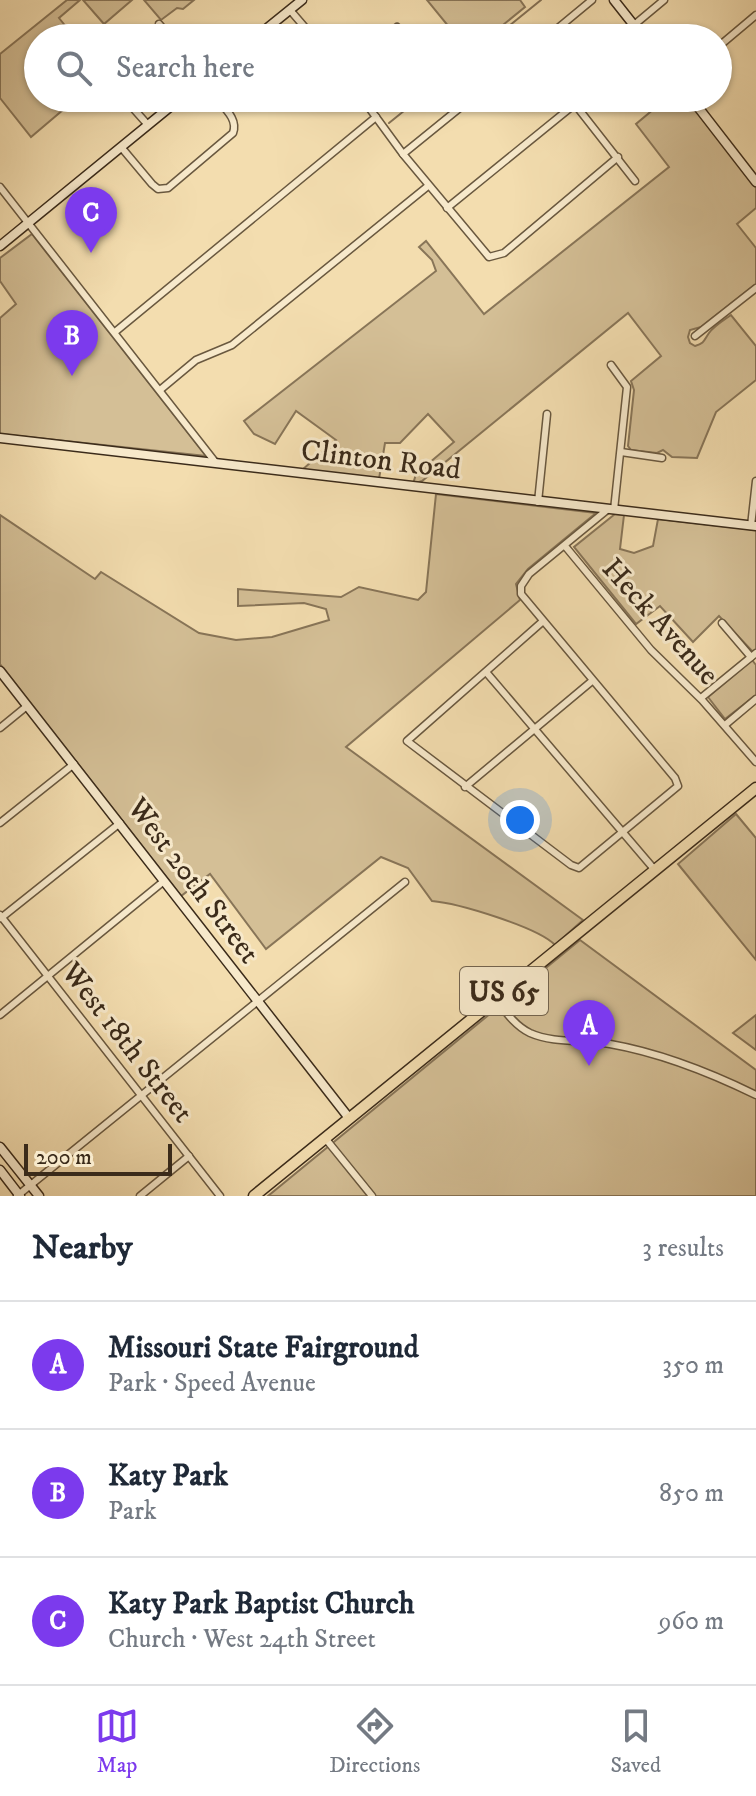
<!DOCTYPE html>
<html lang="en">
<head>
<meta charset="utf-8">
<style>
  :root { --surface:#fff; --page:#f2f2f3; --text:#1f2937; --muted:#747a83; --line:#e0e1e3; --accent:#7c3aed }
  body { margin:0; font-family:"IM FELL DW Pica",serif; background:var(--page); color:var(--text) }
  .scale { position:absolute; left:24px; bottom:20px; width:148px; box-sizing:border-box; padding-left:8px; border:4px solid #3b2b1a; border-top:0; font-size:22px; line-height:28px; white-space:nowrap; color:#3b2b1a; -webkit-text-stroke:6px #f7e9cb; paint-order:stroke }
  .you { position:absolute; left:520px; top:820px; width:28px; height:28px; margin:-20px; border:6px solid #fff; border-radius:50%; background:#1a73e8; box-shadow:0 0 0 12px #1a73e833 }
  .badge { display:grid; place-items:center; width:52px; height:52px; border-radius:50%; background:var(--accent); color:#fff; font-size:26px; font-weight:700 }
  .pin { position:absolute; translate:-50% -66px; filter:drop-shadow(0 2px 4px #0008) }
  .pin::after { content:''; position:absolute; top:42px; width:28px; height:24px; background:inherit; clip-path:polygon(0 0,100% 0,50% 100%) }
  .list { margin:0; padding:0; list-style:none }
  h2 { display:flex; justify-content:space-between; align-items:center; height:104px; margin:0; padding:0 32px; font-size:34px }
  h2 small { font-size:26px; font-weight:400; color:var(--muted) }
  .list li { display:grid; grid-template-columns:52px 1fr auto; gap:24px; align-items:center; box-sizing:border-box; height:128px; padding:0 32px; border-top:2px solid var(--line) }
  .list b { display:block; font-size:30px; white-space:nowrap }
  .list p { margin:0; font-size:26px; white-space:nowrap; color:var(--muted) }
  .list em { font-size:26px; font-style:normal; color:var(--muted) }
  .icon { flex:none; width:44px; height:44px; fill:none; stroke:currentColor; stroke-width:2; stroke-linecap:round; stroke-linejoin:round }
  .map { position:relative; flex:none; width:756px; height:1196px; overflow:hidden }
  .search { position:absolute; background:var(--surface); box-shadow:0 2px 6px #0004; left:24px; right:24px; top:24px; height:88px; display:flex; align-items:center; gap:20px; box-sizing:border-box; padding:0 28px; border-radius:44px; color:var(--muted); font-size:30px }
  .sheet { height:488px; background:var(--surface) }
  nav { display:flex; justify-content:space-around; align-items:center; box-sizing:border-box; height:112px; border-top:2px solid var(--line); background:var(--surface); font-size:22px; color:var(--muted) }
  nav a { display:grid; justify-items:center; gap:4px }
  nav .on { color:var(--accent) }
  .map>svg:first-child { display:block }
</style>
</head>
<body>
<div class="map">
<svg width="756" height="1196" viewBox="0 0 756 1196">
  <rect width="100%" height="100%" fill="#f3ddaf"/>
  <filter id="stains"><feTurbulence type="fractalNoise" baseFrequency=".0025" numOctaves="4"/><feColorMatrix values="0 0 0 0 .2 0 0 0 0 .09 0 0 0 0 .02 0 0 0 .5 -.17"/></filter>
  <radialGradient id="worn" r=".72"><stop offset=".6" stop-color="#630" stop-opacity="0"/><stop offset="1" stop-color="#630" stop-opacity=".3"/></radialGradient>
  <g fill="#d4bf96" stroke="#887558" stroke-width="2">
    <path d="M67,0H80L59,18L75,38H38V98H77L31,137L0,98V54Z"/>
    <path d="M83,0H132L104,24Z"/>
    <path d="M144,0H194L183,9L177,8L161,20Z"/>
    <path d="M427,0H520L525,7L487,38H458Z"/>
    <path d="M667,98H687L756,188V208L737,224L756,248V284L701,327L690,330L688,337L690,343L695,346C705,343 704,340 709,333C714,326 724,320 731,315L756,346V380L716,412L697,458L672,457L663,450L657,453L631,450L628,446L634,390L631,381L661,356L628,313L422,481L413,484L416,474L454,442L428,414L400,443H385L379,479L302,470L336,440L296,411L275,444L254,434L244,421L436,271L432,260L419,247L426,241L484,314L669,167L636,124Z"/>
    <path d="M32,234L206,456L0,434V318L16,304L0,281V258Z"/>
    <path d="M436,494L596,513L528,569L516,584L520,600L346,747L583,920L555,945C538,927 457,903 432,901L408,868L381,857L266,949L210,874L181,896L0,664V515L95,579L101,572L199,633L236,640L272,637L329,620L326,609L304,603L238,606V589L341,597L359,587L418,600L426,592Z"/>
    <path d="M615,514L624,515L620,549L634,553L653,546L658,519L756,530V650L753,652L719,616L693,642L660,606L636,624L574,547Z"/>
    <path d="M752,660L756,665V695L725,719L708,697Z"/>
    <path d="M736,814L756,838V960L678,864Z"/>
    <path d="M580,940L756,1070V1196H268Z"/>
    <path d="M756,1015V1050L733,1033Z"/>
  </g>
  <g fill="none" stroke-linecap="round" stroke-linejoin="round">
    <g stroke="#847155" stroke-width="2">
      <path d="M494,38L541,0"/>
      <path d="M389,123L420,98"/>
    </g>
    <defs>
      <g id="street">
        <path d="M290,10L314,38"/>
        <path d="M159,24L171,38"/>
        <path d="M634,25L664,0"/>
        <path d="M66,31L72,38"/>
        <path d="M383,38L397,27L409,38"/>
        <path d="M546,38L592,0"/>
        <path d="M718,47L756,15"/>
        <path d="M124,98L148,125"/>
        <path d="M362,98L403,154L489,257L504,253L618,157"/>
        <path d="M570,98L635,181"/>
        <path d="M121,147L152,184L158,189L168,188L233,133C238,119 225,109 216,98"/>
        <path d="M403,154L472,98"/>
        <path d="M0,187L216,463"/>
        <path d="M447,208L575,104"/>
        <path d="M115,332L376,117"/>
        <path d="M695,336L756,288"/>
        <path d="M611,365L627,387L614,510"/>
        <path d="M160,390L196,360L232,345L428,186"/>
        <path d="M621,452L662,458"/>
        <path d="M538,502L547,414"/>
        <path d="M751,526L756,481"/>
        <path d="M565,546L651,650L702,700L756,762"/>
        <path d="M542,622L407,741L571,865L579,868L678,786L675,778L521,594V586L529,574L607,510"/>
        <path d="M722,623L751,657"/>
        <path d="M486,672L654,869"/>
        <path d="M701,698L756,653"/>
        <path d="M725,725L756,699"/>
        <path d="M0,728L27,706"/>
        <path d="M465,787L592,681"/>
        <path d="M0,823L74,764"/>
        <path d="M0,915L220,1196"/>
        <path d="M1,918L120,823"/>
        <path d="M495,998C505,1011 515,1026 530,1033C555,1044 583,1039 610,1044C661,1053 709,1072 756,1095"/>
        <path d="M0,1015L164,881"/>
        <path d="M325,1138L372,1196"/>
        <path d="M17,1196L405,882"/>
        <path d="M140,1196L189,1156"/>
      </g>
      <g id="secondary">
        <path d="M614,0L644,38"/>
        <path d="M255,38L302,0"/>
        <path d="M691,98L756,182"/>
        <path d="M0,246L181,98"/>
        <path d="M0,438L756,526"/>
        <path d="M0,671L349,1118"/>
        <path d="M0,1147L39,1196"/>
        <path d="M0,1170L20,1196"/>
      </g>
      <path id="highway" d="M254,1196L756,788"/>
    </defs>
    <use href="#street" stroke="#69583f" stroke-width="9"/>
    <use href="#secondary" stroke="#3b2b1a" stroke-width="11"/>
    <use href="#highway" stroke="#3b2b1a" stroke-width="13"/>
    <use href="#street" stroke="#f7e9cb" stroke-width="6"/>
    <use href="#secondary" stroke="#f7e9cb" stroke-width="8"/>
    <use href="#highway" stroke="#f3ddaf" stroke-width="10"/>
  </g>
  <g text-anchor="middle" stroke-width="6" stroke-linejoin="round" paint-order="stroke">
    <rect fill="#f7e9cb" stroke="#73644f" stroke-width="2" x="460" y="967" width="88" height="48" rx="6"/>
    <g font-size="28" font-weight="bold" fill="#3b2b1a">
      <text x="504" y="1001">US 65</text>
    </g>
    <g font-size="30" fill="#3b2b1a" stroke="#f7e9cb">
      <text transform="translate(381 459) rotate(7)" y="10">Clinton Road</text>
      <text transform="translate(661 621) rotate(48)" y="10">Heck Avenue</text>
      <text transform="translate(194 880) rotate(53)" y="10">West 20th Street</text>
      <text transform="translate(128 1042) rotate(52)" y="10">West 18th Street</text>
    </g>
  </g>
  <rect width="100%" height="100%" filter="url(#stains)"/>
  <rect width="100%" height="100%" fill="url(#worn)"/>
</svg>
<div class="scale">200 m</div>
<div class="you"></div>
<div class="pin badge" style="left:589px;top:1066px">A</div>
<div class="pin badge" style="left:72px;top:376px">B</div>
<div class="pin badge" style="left:91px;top:253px">C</div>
<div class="search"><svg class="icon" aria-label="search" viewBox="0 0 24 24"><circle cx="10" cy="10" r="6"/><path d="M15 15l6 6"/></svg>Search here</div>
</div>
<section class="sheet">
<h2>Nearby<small>3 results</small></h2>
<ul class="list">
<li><span class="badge">A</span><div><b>Missouri State Fairground</b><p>Park · Speed Avenue</p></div><em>350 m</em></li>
<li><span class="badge">B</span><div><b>Katy Park</b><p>Park</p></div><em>850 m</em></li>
<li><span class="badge">C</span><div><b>Katy Park Baptist Church</b><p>Church · West 24th Street</p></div><em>960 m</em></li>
</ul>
</section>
<nav>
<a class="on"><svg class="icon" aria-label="map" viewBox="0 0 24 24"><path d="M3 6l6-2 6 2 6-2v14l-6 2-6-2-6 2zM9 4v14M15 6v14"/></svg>Map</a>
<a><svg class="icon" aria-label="directions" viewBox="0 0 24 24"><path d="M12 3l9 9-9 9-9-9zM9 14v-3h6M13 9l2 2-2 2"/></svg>Directions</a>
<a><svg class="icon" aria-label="saved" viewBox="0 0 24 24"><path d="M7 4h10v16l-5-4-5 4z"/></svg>Saved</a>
</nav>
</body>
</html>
